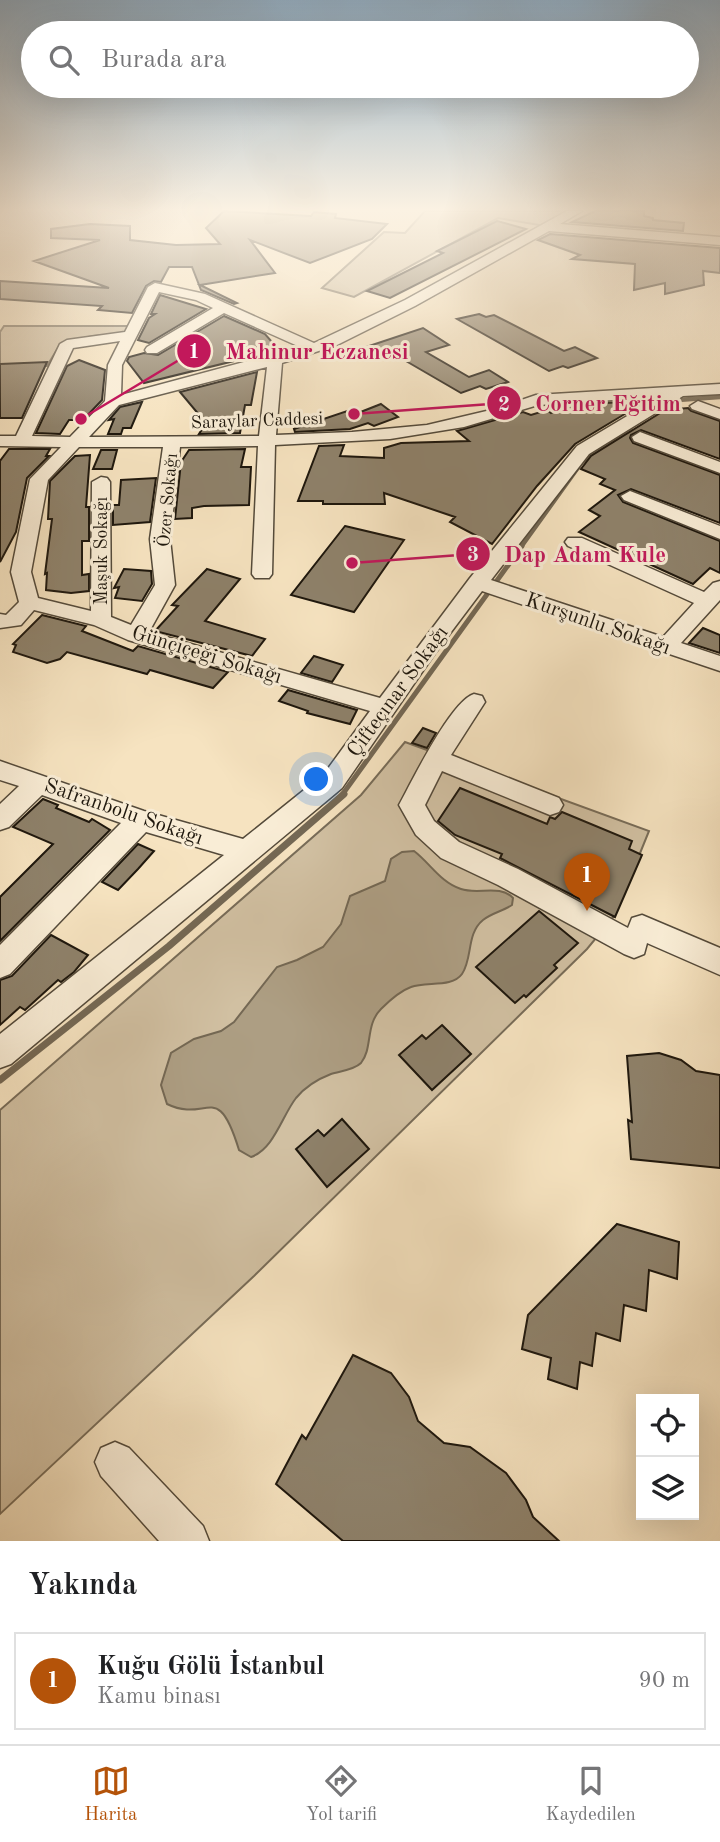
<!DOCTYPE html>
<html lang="tr">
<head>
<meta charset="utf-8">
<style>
  :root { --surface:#fff; --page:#f6f6f6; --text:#202124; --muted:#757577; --line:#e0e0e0; --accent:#b45309 }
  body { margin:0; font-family:"Old Standard TT",serif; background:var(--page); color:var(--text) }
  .controls { position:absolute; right:21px; bottom:21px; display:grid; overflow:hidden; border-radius:0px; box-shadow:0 7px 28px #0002 }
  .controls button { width:63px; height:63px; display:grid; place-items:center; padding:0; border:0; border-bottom:2px solid var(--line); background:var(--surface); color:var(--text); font:35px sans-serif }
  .you { position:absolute; left:317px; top:780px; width:24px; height:24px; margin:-18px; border:5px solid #fff; border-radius:50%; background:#1a73e8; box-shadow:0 0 0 10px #1a73e833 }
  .badge { display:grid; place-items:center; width:46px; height:46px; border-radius:50%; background:var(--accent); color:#fff; font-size:23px; font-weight:700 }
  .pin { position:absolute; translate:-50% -58px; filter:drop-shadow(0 2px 4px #0008) }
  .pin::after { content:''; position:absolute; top:37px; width:24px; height:21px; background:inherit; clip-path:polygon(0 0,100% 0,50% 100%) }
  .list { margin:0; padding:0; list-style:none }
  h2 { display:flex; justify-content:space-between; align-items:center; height:91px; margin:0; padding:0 28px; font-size:30px }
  h2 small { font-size:23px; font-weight:400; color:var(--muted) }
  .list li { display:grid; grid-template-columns:46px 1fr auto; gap:21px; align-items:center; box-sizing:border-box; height:98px; margin:0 14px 14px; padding:0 14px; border:2px solid var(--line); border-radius:0px }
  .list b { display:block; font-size:26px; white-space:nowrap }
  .list p { margin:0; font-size:23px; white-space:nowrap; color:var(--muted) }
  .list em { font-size:23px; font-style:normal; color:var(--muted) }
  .icon { flex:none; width:38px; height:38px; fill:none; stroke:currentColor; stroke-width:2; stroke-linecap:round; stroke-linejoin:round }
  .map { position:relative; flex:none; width:720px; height:1541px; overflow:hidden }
  .search { position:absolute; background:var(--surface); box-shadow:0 7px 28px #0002; left:21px; right:21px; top:21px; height:77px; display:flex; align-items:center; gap:18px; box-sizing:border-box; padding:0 24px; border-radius:38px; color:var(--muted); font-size:26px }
  .sheet { height:203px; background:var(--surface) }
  nav { display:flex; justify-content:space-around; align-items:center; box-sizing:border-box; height:98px; border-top:2px solid var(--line); background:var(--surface); font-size:19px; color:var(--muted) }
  nav a { display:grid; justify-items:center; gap:4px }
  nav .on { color:var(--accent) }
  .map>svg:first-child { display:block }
</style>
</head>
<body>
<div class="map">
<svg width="720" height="1541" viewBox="0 0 720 1541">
  <rect width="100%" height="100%" fill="#f6e3c0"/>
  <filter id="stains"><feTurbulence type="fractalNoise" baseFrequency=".00286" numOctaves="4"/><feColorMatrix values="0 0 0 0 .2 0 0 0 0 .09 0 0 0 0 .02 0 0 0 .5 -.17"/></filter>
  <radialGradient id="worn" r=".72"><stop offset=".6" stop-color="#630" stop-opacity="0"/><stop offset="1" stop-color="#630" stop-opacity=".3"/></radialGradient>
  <g fill="#d1c0a2" stroke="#786c58" stroke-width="2">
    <path d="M425,211H569L545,226L498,218L354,297L322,288L384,232L405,233Z"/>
    <path d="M4,326H132L127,334L93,336L61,343L47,366L0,367V332Z"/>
    <path d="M405,742L649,831L615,915L587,949L254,1276L0,1514V1110L361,795Z"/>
  </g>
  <path fill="#ad9e83" stroke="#746854" stroke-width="2" d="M414,851C430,863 440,882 461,889C478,895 500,884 513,898L512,905C503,911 492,913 483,920C466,934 473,958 462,974C452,988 426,981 411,987C400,991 390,1000 381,1009C365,1025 373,1048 361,1063C354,1070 340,1071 331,1074C318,1079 305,1087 296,1098C282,1116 274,1149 251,1157L239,1150C217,1078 208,1124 167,1104L161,1085L171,1053L194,1039L221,1031L234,1022L277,967L297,960L323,947L341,924L350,896L385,881L391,859L402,852Z"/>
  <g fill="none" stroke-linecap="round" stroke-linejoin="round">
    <g stroke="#746854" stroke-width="4.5">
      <path d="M657,411L678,400L720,397"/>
      <path d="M521,547L582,462L630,428"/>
    </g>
    <path stroke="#746854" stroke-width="5" d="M342,795L522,546"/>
    <path stroke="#746854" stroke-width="7" d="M0,1080L169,946L344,794"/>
  </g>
  <g fill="#8e816a" stroke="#1e170d" stroke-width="2">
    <path d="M224,211L311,216L314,212L336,214L335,218L387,224L372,239L310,263L250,240L275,273L200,285L237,303L234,304L201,290L192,267H169L161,282L154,281L146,286L132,313L98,310L102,306L0,299V281L109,288L34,261L100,240L51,238V229L90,224L130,226V240L176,245L220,244L206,228Z"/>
    <path d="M595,211H644V216L653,218V220L684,223L683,231L572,222Z"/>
    <path d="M497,221L526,229L390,298L367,291L443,253L437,251Z"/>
    <path d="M550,234L720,248V273L703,271L704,285L665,294V283L634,290L635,264L572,259L580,255L538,240Z"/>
    <path d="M160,295L206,309L149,343L138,340L149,318L155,314H151Z"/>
    <path d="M479,314L486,317L494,315L564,351L575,347L597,358L568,368L563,366L549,371L457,319Z"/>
    <path d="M224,316L265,334L279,350L144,383L127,361L129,357L144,353L158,355Z"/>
    <path d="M423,328L449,345L426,352L469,377L489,370L508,382L486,389L480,386L461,393L399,357L392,359L369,346Z"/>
    <path d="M79,360L105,370L102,400L83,420H69L60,434L36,433L67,366Z"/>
    <path d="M47,362L22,418H0V364Z"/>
    <path d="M257,372L251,405H245L240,433L199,434L206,423L180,392Z"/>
    <path d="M648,400L575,444L537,486L492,544L450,522L455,517L384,493L385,504H323V501H298L319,446L344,445L340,456L384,458V448L401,443L469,441L457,431L523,412L531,415L547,410L551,413L566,406Z"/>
    <path d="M142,402L131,428H123L121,434H108L114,419L109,420L120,407Z"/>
    <path d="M381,404L398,417L374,426L368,423L350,429L295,432L294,429L353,409L358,413Z"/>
    <path d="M688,408L691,411L720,421V459L641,430L631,435L630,438L633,443L720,475V523L631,489L618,495L623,502L720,541V573L710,568L693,584L579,532L600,516L589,510L615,490L600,484L605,479L581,469L591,456L665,410Z"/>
    <path d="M9,449H50L46,456H49L27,478L16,532L0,562V461Z"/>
    <path d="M245,449L241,467H251L249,505L204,506L192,508V518L175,519L181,462L189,450Z"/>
    <path d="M101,450H117L112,469H93Z"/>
    <path d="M90,455L86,507H89V541H82V575L89,574V591L71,593L46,590L47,573L45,574L52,519H48L50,481L75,456Z"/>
    <path d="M156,478L150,522L113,525V505H119L121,480Z"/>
    <path d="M345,526L404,540L354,612L291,595Z"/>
    <path d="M124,569L151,571L152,584L142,601L115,598L119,587L114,588Z"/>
    <path d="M207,569L240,579L205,621L265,639L252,656L155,631L178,606L172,605Z"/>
    <path d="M42,615L86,626L82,631L133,651L138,646L228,672L213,688L150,670L147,674L67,652L60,659L47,663L13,652L16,645L13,644Z"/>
    <path d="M703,628L720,635V653L689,643Z"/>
    <path d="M314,656L343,665L332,682L301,673Z"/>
    <path d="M288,690L357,710L350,724L307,713L308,711L279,701Z"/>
    <path d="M423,728L436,733L427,748L412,743Z"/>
    <path d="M460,788L547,824L550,817L555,819L562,812L632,841L629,849L642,855L615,917L500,858L502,854L455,835L438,821Z"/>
    <path d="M43,799L58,805L56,808L89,822L92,819L110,830L0,941V897L53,844L13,827Z"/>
    <path d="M138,844L154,851L138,869L118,890L102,882Z"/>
    <path d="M539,911L578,943L554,965L557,968L526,997L524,995L515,1003L476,967Z"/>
    <path d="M51,935L88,955L74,972L61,982L58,980L25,1010L20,1007L0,1025V980L12,976Z"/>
    <path d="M442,1025L471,1054L432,1090L399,1055L422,1035L426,1039Z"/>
    <path d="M659,1053L681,1060L696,1071L720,1075V1168L631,1159L628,1120L632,1122L627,1056Z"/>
    <path d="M342,1119L369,1149L327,1187L296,1149L318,1130L324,1136Z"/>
    <path d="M617,1224L679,1242L677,1279L649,1270L646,1311L624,1305L620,1341L596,1333L592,1366L580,1362L577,1389L548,1379L551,1358L522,1349L528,1315Z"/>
    <path d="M353,1355L391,1373L409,1397L418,1421L444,1443L470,1447L506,1473L526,1500L533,1517L559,1541H343L276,1484L302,1435L306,1439Z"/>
  </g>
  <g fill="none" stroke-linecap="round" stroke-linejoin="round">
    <defs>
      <g id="minor">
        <path d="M567,211H582L560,224L720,237V245L549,231L415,306L337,345L282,363L276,435L352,432L427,425L495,409L536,395L720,384V394L683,396L589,454L491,580L663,637L694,603L568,546L565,542L568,538H582L704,592L713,583L720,581V600L681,643L720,656V671L482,591L436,652L342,788L11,1064L0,1068V1034L224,855L146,832L10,974L0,978V945L121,823L42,795L9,827L0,830V804L19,786L0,780V761L144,811L243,839L324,774L370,711L128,640L94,625L34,610L21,625L0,628V614L6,615L19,602L11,572L30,479L61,447L0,446V436H16L60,344L67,340L125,332L148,287L155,283L205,294L314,343L405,300ZM159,292L196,300L213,308L147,347L145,350L147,353H157L224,313L300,347L121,395L122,365ZM120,341L108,365L105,401L70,437L32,436L73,348ZM267,367L259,436L89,437L119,405ZM659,397L577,446L470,578L380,698L149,632L175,585L170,539L180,447L258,446L252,574L255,578H269L272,574L275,445L390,439L464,427L538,405ZM79,447H163L150,539L155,585L131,625L111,617L110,482L107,478L101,477L92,482L91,611L38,598L31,572L48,480Z"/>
        <path d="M698,401L720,409V419L692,409L690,406Z"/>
        <path d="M640,432L720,462V473L634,441L632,437Z"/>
        <path d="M630,491L720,526V539L624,500L621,496Z"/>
        <path d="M474,694L482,696L485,702L451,755L559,798L563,805L559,812L550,815L442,771L425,805L434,821L459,842L518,869L628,928L632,918L642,915L720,948V975L647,943L644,954L634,958L624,954L498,885L441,858L416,835L399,805C412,781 451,701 474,694Z"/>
        <path d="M115,1442L129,1448L203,1526L209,1541H159L101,1476L95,1462L101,1448Z"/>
      </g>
    </defs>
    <use href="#minor" stroke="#544a3a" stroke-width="3"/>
    <use href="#minor" fill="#f9edd6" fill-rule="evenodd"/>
  </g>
  <linearGradient id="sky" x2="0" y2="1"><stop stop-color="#90abc0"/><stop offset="0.49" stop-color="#fbf2e3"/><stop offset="1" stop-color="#fbf2e3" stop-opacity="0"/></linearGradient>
  <rect width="720" height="427" fill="url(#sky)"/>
  <g text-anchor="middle" stroke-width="6" stroke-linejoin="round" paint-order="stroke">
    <g font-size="18" fill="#1e170d" stroke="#f9edd6">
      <text transform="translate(257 420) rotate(-2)" y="6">Saraylar Caddesi</text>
      <text transform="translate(167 500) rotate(-85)" y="6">Özer Sokağı</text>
      <text transform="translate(101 551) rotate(-90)" y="6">Maşuk Sokağı</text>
    </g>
    <g font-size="21" fill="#1e170d" stroke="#f9edd6">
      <text transform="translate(598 623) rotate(19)" y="7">Kurşunlu Sokağı</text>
      <text transform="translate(207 654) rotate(17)" y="7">Günçiçeği Sokağı</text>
      <text transform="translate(397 691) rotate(-54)" y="7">Çifteçınar Sokağı</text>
      <text transform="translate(124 811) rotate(19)" y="7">Safranbolu Sokağı</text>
    </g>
  </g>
  <path fill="none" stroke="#c2185b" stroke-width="2.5" d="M81 419L194 351M354 414L504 403M352 563L473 554"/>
  <g fill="#c2185b" stroke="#f9edd6" stroke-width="2.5">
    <circle cx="81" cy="419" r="7"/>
    <circle cx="354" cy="414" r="7"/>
    <circle cx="352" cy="563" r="7"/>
    <circle cx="194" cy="351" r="18"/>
    <circle cx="504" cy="403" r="18"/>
    <circle cx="473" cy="554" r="18"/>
  </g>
  <g font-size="21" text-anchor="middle" font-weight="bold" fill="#fff">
    <text x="194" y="358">1</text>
    <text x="504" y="411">2</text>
    <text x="473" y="561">3</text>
  </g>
  <g font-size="23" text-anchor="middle" font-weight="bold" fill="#c2185b" stroke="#f9edd6" stroke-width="6" stroke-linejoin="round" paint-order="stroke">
    <text x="317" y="359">Mahinur Eczanesi</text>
    <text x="608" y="411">Corner Eğitim</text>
    <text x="585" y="562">Dap Adam Kule</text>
  </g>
  <rect width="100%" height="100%" filter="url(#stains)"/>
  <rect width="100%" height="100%" fill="url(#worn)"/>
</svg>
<div class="controls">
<button><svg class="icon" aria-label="locate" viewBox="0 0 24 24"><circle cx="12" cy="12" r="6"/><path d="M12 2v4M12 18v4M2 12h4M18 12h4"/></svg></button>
<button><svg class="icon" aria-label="layers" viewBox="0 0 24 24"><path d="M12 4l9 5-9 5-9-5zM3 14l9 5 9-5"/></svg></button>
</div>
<div class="you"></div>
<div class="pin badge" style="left:587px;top:911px">1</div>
<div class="search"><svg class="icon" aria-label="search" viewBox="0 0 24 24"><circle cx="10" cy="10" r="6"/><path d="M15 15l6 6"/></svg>Burada ara</div>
</div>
<section class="sheet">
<h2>Yakında<small></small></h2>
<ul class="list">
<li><span class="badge">1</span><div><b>Kuğu Gölü İstanbul</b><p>Kamu binası</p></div><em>90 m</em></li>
</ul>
</section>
<nav>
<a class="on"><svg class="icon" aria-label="map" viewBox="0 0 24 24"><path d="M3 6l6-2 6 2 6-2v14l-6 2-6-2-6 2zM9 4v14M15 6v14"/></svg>Harita</a>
<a><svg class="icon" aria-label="directions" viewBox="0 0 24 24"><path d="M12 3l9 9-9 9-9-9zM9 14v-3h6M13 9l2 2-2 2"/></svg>Yol tarifi</a>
<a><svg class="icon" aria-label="saved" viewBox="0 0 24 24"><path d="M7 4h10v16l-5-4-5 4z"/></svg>Kaydedilen</a>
</nav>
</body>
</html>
